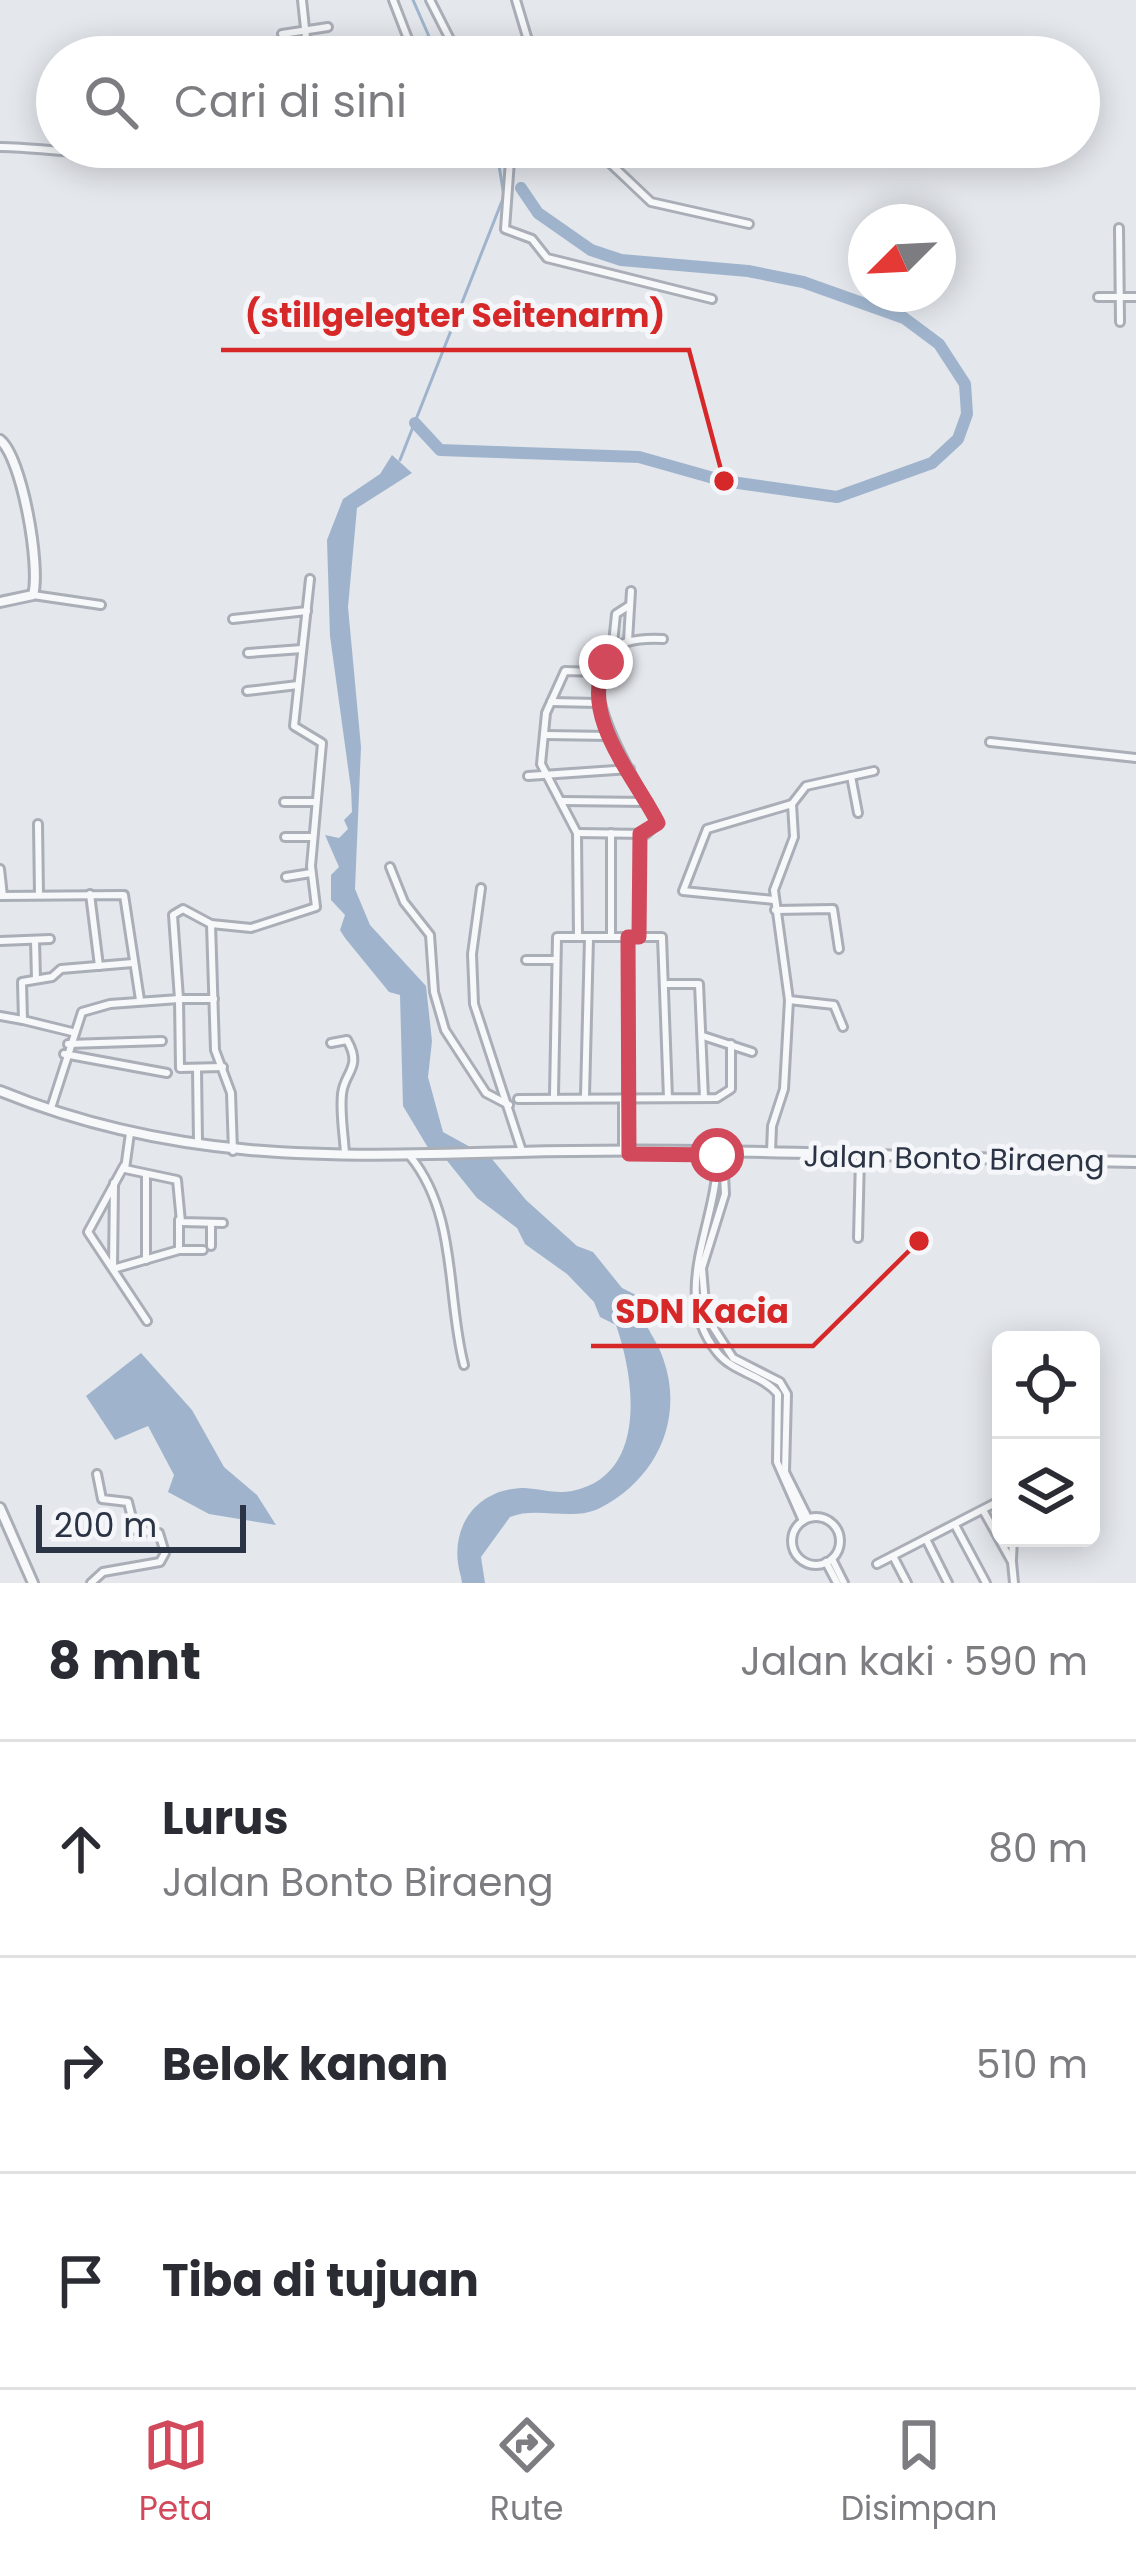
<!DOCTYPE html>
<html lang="id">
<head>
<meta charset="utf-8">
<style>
  :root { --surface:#fff; --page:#f7f7f7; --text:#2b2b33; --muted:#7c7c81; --line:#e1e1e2; --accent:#d1495b }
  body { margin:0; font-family:Poppins,sans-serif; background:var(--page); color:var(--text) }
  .controls { position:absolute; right:36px; bottom:36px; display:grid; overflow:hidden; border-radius:18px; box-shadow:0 6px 30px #0003 }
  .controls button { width:108px; height:108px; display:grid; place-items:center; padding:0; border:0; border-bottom:3px solid var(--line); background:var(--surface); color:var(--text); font:60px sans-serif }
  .compass { position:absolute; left:848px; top:204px; width:108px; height:108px; border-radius:50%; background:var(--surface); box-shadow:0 6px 30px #0003; rotate:246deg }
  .scale { position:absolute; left:36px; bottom:30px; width:210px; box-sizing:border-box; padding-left:12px; border:6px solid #2b3445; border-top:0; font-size:33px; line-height:42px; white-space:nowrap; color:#2b3445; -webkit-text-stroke:9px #f4f6f9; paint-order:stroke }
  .stop { position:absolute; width:36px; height:36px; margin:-27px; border:9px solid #d1495b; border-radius:50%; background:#fff }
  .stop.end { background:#d1495b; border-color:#fff; box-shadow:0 3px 12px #0008 }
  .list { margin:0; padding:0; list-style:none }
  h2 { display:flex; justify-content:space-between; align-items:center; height:156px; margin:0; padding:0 48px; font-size:51px }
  h2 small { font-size:39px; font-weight:400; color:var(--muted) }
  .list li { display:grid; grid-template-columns:78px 1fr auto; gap:36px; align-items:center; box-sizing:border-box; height:216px; padding:0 48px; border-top:3px solid var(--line) }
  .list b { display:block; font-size:45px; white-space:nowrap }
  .list p { margin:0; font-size:39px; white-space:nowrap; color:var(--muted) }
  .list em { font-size:39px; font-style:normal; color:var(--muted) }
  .icon { flex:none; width:66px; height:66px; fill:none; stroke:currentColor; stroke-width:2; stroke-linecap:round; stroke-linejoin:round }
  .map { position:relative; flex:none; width:1136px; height:1583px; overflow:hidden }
  .search { position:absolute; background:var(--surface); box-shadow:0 6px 30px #0003; left:36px; right:36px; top:36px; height:132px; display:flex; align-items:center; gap:30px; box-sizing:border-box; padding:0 42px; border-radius:66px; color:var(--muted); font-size:45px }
  .sheet { height:804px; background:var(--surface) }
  nav { display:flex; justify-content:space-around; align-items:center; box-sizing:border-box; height:168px; border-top:3px solid var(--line); background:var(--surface); font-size:33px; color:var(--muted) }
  nav a { display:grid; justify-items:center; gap:6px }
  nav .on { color:var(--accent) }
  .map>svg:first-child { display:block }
</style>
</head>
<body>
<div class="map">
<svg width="1136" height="1583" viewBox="0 0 1136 1583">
  <rect width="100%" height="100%" fill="#e4e7ec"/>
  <g fill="#9fb4cc">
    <path d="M392,455L412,473L357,508L348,607L361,747L355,889L370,925L426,986L432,1041L428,1077L443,1132L492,1159L526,1200L577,1246L593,1252L622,1288L640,1297C638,1321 656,1336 663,1358C685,1419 656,1480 600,1508C572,1522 538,1506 510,1517L481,1557L485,1583H462L461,1577C447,1531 474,1488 525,1488C541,1489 556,1494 572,1491C648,1476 635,1379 616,1325L600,1317L594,1302L567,1274L525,1244L517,1228L477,1198L444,1157L430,1151L403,1106L400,995L389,992L345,938L340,930L345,915L331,900V875L339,867L325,835L339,838L348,829L344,820L352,812L351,789L330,636L327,540L343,499L380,474Z"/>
    <path d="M141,1353L192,1410L224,1467L257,1495L276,1525L209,1514L168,1492L174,1475L148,1426L115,1440L86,1396Z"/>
  </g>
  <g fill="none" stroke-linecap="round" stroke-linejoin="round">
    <g stroke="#9fb4cc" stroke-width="3">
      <path d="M413,0L438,57"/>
      <path d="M400,460L504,196L496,147"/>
    </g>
    <path stroke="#9fb4cc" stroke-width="12" d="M415,423L440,450L639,457L724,481L837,497L932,463L958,439L967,414L965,384L939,344L904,318L803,282L748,271L621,260L591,250L538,213L521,188"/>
    <defs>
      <g id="minor">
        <path d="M302,0L308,57"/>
        <path d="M393,0L415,57"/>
        <path d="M430,0L459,57"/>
        <path d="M516,0L533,57"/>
        <path d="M282,34L328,27"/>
        <path d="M0,147C35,146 144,164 169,147"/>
        <path d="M511,147L505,229L532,239L547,258L712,299"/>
        <path d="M593,147L651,202L749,224"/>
        <path d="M617,167L632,147"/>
        <path d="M1119,228L1120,322"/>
        <path d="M1098,297H1136"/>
        <path d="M33,595L101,605"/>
        <path d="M233,619L307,611"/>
        <path d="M628,641L631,591"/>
        <path d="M248,653L302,649"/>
        <path d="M612,653L616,614L630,605"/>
        <path d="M247,691L298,685"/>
        <path d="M551,702L598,703"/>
        <path d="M545,735L610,736"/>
        <path d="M990,742L1136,758"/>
        <path d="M528,776L630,769"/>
        <path d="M851,776L858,813"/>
        <path d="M562,801L648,802"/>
        <path d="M284,802H315"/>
        <path d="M792,804L806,786L874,771"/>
        <path d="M38,824L39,895"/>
        <path d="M577,833L646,834L658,823C634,773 533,632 663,639"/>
        <path d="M285,837H312"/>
        <path d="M390,867L404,902L430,935L434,992L445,1030L486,1093L509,1105"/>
        <path d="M0,869L3,896"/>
        <path d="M286,877L311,873"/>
        <path d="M481,888L472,954L474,1004L522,1151"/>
        <path d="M90,894L99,966"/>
        <path d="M0,896L124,895L140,1000"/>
        <path d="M774,900L683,891L707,829L792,804"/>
        <path d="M775,910L833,909L839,949"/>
        <path d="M211,924L251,928L316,907L311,866L322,743L294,726L310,579"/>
        <path d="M578,937L577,833L541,764L546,713L565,671L599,672"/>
        <path d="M611,937V833"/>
        <path d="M639,937L640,834"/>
        <path d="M35,940L36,979"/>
        <path d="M0,941L50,939"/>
        <path d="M526,960H556"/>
        <path d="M668,984H699L704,1098"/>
        <path d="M214,999H179L180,1068L223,1067"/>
        <path d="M789,1000L834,1005L843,1027"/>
        <path d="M0,1016L23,1020"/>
        <path d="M72,1032L23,1020L22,982L52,977L61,969L133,963"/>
        <path d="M703,1036L752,1052"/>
        <path d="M331,1043L347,1040C363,1068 344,1072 342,1094C340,1113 344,1135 345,1154"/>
        <path d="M68,1044L162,1041"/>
        <path d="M64,1054L167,1073"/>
        <path d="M197,1069L198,1142"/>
        <path d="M554,1095L557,937H662L668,1098"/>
        <path d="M585,1096L589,938"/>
        <path d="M627,1097L628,938"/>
        <path d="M518,1099L717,1098L731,1089V1044"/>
        <path d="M51,1108L82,1012L110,1004L179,999L173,915L183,909L211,924L215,1050L231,1093L233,1151"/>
        <path d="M130,1133L125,1169L177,1180L181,1222L223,1223"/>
        <path d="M623,1150V1098"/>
        <path d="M771,1152L772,1126L784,1089L789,1000L774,890L794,837L792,804"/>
        <path d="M629,1153L630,1097"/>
        <path d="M717,1155C719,1221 668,1292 717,1352C733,1373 762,1374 778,1394L777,1462L803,1521"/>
        <path d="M723,1155L725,1194L702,1268L706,1316L733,1358L780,1382L787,1394L785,1472L808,1518"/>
        <path d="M410,1156C458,1215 446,1296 464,1365"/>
        <path d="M124,1166L88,1232L147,1321"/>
        <path d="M146,1176V1260"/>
        <path d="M114,1183L113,1269L179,1250V1220"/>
        <path d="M858,1238L860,1157"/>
        <path d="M211,1246V1223"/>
        <path d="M179,1250H203"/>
        <path d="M983,1510L1012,1562L1014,1583"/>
        <circle cx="816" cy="1541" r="24"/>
        <path d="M955,1525L986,1583"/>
        <path d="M926,1539L948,1583"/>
        <path d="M893,1556L907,1583"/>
        <path d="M832,1559L844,1583"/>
        <path d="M1012,1559L1013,1538"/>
        <path d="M826,1562L837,1583"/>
        <path d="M877,1564L1001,1500"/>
        <path d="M91,1583L103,1572L160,1562L165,1553L159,1533L135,1530L128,1502L102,1499L97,1474"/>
      </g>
      <g id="tertiary">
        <path d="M0,440C22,457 41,567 33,595L0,602"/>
        <path d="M0,1091C176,1163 333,1157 518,1152C723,1146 931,1159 1136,1162"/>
        <path d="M0,1508L33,1583"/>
      </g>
    </defs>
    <use href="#minor" stroke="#a9aeb7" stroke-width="12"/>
    <use href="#tertiary" stroke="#a9aeb7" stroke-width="14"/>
    <use href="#minor" stroke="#f7f8fa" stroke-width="6"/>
    <use href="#tertiary" stroke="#f7f8fa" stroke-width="8"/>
  </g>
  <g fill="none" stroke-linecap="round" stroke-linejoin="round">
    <path stroke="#d1495b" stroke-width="15" d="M606,662C578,715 635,777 658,823L640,834L639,937H628L629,1154L717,1155"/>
  </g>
  <g text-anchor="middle" stroke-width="10" stroke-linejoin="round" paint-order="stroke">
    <g font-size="30" fill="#2b3445" stroke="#f4f6f9">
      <text transform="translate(954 1159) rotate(1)" y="10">Jalan Bonto Biraeng</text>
    </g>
  </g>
  <path fill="none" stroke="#d62828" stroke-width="4.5" d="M724 481L689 350H221M919 1241L813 1346H591"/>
  <g fill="#d62828" stroke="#f4f6f9" stroke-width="4.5">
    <circle cx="724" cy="481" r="12"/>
    <circle cx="919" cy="1241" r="12"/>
  </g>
  <g font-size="33" text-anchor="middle" font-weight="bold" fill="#d62828" stroke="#f4f6f9" stroke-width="10" stroke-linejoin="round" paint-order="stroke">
    <text x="455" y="327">(stillgelegter Seitenarm)</text>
    <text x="702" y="1323">SDN Kacia</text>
  </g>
</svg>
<div class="controls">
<button><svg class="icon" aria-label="locate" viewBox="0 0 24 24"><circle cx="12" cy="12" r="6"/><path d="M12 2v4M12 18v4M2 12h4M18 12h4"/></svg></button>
<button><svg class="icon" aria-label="layers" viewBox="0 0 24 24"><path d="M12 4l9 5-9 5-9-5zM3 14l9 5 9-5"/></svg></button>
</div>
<svg class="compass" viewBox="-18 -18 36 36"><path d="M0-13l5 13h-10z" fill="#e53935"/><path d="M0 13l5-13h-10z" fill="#7c7c81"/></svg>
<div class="scale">200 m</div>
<div class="stop" style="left:717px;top:1155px"></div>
<div class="stop end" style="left:606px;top:662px"></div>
<div class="search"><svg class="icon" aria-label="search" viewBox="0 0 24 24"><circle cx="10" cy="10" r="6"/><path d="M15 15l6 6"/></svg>Cari di sini</div>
</div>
<section class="sheet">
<h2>8 mnt<small>Jalan kaki · 590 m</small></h2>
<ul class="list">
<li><svg class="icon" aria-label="ahead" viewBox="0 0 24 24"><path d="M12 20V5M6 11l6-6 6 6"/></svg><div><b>Lurus</b><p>Jalan Bonto Biraeng</p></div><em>80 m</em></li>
<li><svg class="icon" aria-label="right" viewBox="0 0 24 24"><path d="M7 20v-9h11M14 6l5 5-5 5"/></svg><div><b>Belok kanan</b></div><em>510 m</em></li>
<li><svg class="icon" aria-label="arrive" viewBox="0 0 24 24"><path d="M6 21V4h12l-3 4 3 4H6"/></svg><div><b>Tiba di tujuan</b></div></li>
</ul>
</section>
<nav>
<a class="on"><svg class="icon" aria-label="map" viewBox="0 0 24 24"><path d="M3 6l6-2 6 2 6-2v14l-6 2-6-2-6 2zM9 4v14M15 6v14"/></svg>Peta</a>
<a><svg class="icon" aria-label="directions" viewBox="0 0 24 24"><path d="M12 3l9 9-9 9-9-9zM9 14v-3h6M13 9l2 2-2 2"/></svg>Rute</a>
<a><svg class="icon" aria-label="saved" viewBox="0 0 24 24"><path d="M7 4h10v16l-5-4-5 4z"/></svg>Disimpan</a>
</nav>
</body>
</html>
